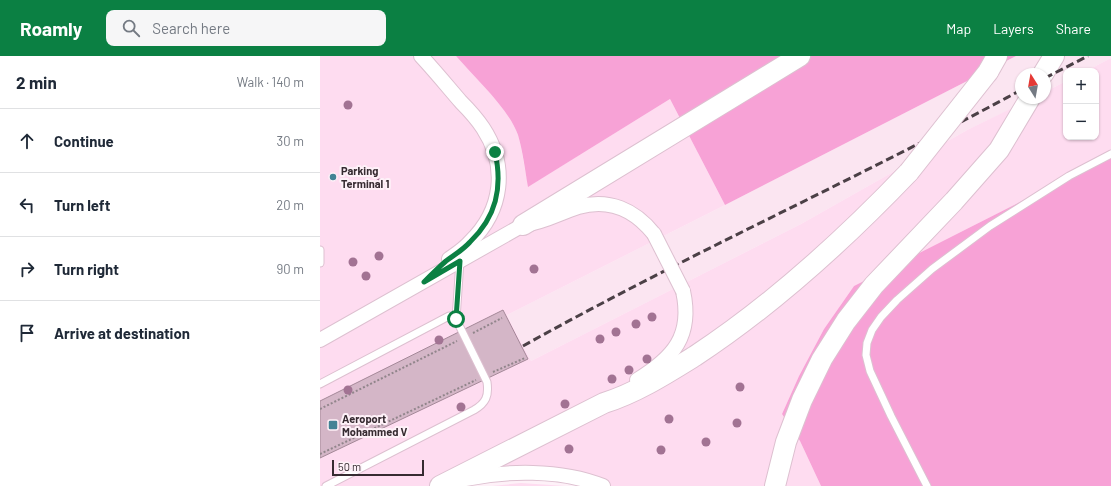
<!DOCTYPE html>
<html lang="en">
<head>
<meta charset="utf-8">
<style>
  :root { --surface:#fff; --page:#f6f6f7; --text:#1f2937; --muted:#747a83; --line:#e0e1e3; --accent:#0b8043 }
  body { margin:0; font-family:Barlow,sans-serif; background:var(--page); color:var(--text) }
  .controls { position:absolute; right:12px; top:12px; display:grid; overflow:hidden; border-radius:8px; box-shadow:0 1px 3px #0004 }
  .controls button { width:36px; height:36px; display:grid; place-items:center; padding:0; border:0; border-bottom:1px solid var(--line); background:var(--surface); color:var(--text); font:20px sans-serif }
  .compass { position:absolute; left:695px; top:12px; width:36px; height:36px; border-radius:50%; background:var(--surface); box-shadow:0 1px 3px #0004; rotate:349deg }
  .scale { position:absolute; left:12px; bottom:10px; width:92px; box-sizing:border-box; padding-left:4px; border:2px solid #362b31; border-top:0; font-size:11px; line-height:14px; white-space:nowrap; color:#362b31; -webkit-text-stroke:3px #fef1f8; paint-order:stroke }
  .stop { position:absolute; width:12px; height:12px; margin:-9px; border:3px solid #0b8043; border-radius:50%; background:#fff }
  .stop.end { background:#0b8043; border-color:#fff; box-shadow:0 1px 4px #0008 }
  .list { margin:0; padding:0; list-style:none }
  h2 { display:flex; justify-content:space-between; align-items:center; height:52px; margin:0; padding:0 16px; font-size:17px }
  h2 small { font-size:13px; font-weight:400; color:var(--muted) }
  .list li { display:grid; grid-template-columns:26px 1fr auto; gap:12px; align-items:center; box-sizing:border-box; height:64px; padding:0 16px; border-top:1px solid var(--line) }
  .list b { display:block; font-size:15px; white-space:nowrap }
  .list em { font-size:13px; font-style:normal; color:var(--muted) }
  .icon { flex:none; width:22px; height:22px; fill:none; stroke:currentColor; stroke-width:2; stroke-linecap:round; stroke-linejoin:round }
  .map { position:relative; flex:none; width:791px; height:430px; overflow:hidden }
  header { display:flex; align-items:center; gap:24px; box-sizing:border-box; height:56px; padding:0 20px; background:var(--accent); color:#fff }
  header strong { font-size:19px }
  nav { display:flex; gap:22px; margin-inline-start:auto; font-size:14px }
  .search { width:280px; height:36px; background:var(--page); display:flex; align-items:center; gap:10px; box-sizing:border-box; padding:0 14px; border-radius:8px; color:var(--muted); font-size:15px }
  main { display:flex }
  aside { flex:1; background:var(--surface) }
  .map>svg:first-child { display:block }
</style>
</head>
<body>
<header>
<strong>Roamly</strong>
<div class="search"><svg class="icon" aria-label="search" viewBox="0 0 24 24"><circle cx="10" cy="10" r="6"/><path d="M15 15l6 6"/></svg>Search here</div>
<nav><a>Map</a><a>Layers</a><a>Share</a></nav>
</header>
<main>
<aside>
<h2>2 min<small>Walk · 140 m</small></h2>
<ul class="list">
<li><svg class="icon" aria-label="ahead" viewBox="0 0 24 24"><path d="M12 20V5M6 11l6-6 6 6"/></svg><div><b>Continue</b></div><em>30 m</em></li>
<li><svg class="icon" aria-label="left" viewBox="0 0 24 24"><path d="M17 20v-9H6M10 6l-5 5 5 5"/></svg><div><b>Turn left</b></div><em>20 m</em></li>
<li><svg class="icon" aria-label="right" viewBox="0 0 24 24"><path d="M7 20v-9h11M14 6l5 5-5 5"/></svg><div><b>Turn right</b></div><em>90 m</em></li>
<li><svg class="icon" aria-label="arrive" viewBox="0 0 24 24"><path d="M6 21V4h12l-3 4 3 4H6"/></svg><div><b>Arrive at destination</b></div></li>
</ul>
</aside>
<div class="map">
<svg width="791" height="430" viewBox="0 0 791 430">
  <rect width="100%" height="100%" fill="#fef1f8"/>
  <path fill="#fbe5f1" d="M696,0H791V2L766,15H746V25L725,36V18H701V42L704,47L649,73L481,168L211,305L187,259L405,149Z"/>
  <g fill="#fedcf0">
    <path d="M0,0H136C155,22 189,53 198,79C203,96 204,114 209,130L350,43L405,149L187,259L211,305L481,168L649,73L713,42H725V36L746,25V81H776V15H766L791,2V100L534,230L504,273L479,320L462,358L480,385L501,430H285L222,417L128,430H0Z"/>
    <path d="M201,427L245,430H172Z"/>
  </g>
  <g fill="#f7a2d6">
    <path d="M136,0H696L405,149L350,43L208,131C205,114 203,96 198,79C189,53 155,22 136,0Z"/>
    <path d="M791,100V430H501L480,385L462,358L479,320L504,273L534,230Z"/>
  </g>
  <path fill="#d4b6c7" stroke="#a48898" d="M183,254L208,303L0,402V345Z"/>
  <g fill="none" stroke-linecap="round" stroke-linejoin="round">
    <defs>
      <g id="lane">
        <path d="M0,194V207"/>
        <path d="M136,263L140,205"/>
        <path d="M0,328L129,260H133L136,263L167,326C169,340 166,347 154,354L6,430"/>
        <path d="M607,430L571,360L550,315L546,299L547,287L552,274L561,261L577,244L612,213L670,170L749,120L791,98"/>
      </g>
      <g id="street">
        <path d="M101,0C115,15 128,31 141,46C149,54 157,63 163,72C188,110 183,154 150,186C144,193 136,198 129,203"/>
        <path d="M0,284L203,169C223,167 239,157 258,151C289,142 315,154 334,178"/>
        <path d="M317,324C353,302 373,280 363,235"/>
        <path d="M141,424C185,414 241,413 283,430"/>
      </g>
      <g id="secondary">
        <path d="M668,16L677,0"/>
        <path d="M723,18L734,0"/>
        <path d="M203,169L480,0"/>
        <path d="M120,430L284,347C316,337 346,318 375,300C454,248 524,184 589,116"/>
        <path d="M455,430L466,386L482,344L502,303L526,265L554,229L634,145L679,94L710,42"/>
      </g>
    </defs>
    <use href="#lane" stroke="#ddc0d0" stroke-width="9"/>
    <use href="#street" stroke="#ddc0d0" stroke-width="16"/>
    <use href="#secondary" stroke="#ddc0d0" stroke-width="22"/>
    <g stroke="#91858b" stroke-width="2" stroke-dasharray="2 2" stroke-linecap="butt">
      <path d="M153,277L182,262"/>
      <path d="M173,316L205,302"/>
      <path d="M0,353L137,285"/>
      <path d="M0,398L156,324"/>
    </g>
    <use href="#lane" stroke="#fff" stroke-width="7"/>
    <use href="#street" stroke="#fff" stroke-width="14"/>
    <use href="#secondary" stroke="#fff" stroke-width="20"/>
    <g stroke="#4b4046" stroke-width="3" stroke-dasharray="8 4" stroke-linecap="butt">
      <path d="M725,22L768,0"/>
      <path d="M203,290C366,199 537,123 701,34"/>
    </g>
    <defs>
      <path id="street-bridge" d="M334,178L363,235"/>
      <path id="secondary-bridge" d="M589,116L668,16"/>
    </defs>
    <use href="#street-bridge" stroke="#ddc0d0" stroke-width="16" stroke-linecap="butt"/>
    <use href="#secondary-bridge" stroke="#ddc0d0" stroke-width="22" stroke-linecap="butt"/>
    <use href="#street-bridge" stroke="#fff" stroke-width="14"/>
    <use href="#secondary-bridge" stroke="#fff" stroke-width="20"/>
  </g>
  <g fill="#a27393">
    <circle cx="28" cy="49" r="4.5"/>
    <circle cx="60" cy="127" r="4.5"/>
    <circle cx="59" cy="200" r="4.5"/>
    <circle cx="33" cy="206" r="4.5"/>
    <circle cx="214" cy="213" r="4.5"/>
    <circle cx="46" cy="220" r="4.5"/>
    <circle cx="332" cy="261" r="4.5"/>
    <circle cx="316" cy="268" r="4.5"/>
    <circle cx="296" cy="276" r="4.5"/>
    <circle cx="280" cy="283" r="4.5"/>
    <circle cx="119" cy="284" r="4.5"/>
    <circle cx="327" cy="303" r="4.5"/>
    <circle cx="309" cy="314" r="4.5"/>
    <circle cx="292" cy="323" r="4.5"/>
    <circle cx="420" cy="331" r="4.5"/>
    <circle cx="28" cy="334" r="4.5"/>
    <circle cx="245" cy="348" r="4.5"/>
    <circle cx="141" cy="351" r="4.5"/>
    <circle cx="349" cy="363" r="4.5"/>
    <circle cx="417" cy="367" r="4.5"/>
    <circle cx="386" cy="386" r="4.5"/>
    <circle cx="249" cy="393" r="4.5"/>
    <circle cx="341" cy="394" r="4.5"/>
  </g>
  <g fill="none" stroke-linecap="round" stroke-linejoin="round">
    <path stroke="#0b8043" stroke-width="5" d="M136,263L140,205L104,226C111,219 118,212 126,205C134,199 143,194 150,186C176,161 183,132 175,96"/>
  </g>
  <g fill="#428395" stroke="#fef1f8" stroke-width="1.5">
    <circle cx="13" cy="121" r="4"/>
    <rect x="8" y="364" width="10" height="10" rx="2"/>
  </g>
  <g text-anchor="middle" stroke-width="4" stroke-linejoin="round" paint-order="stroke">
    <g font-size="11" font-weight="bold" fill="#362b31" stroke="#fef1f8" text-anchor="start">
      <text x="21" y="119">Parking<tspan x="21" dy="13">Terminal 1</tspan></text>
      <text x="22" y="367">Aeroport<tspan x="22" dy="13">Mohammed V</tspan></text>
    </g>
  </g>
</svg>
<div class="controls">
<button>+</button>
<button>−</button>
</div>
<svg class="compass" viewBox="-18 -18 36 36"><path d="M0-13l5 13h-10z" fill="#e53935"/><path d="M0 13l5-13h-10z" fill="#747a83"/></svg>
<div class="scale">50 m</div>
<div class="stop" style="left:136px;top:263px"></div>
<div class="stop end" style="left:175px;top:96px"></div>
</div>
</main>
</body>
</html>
